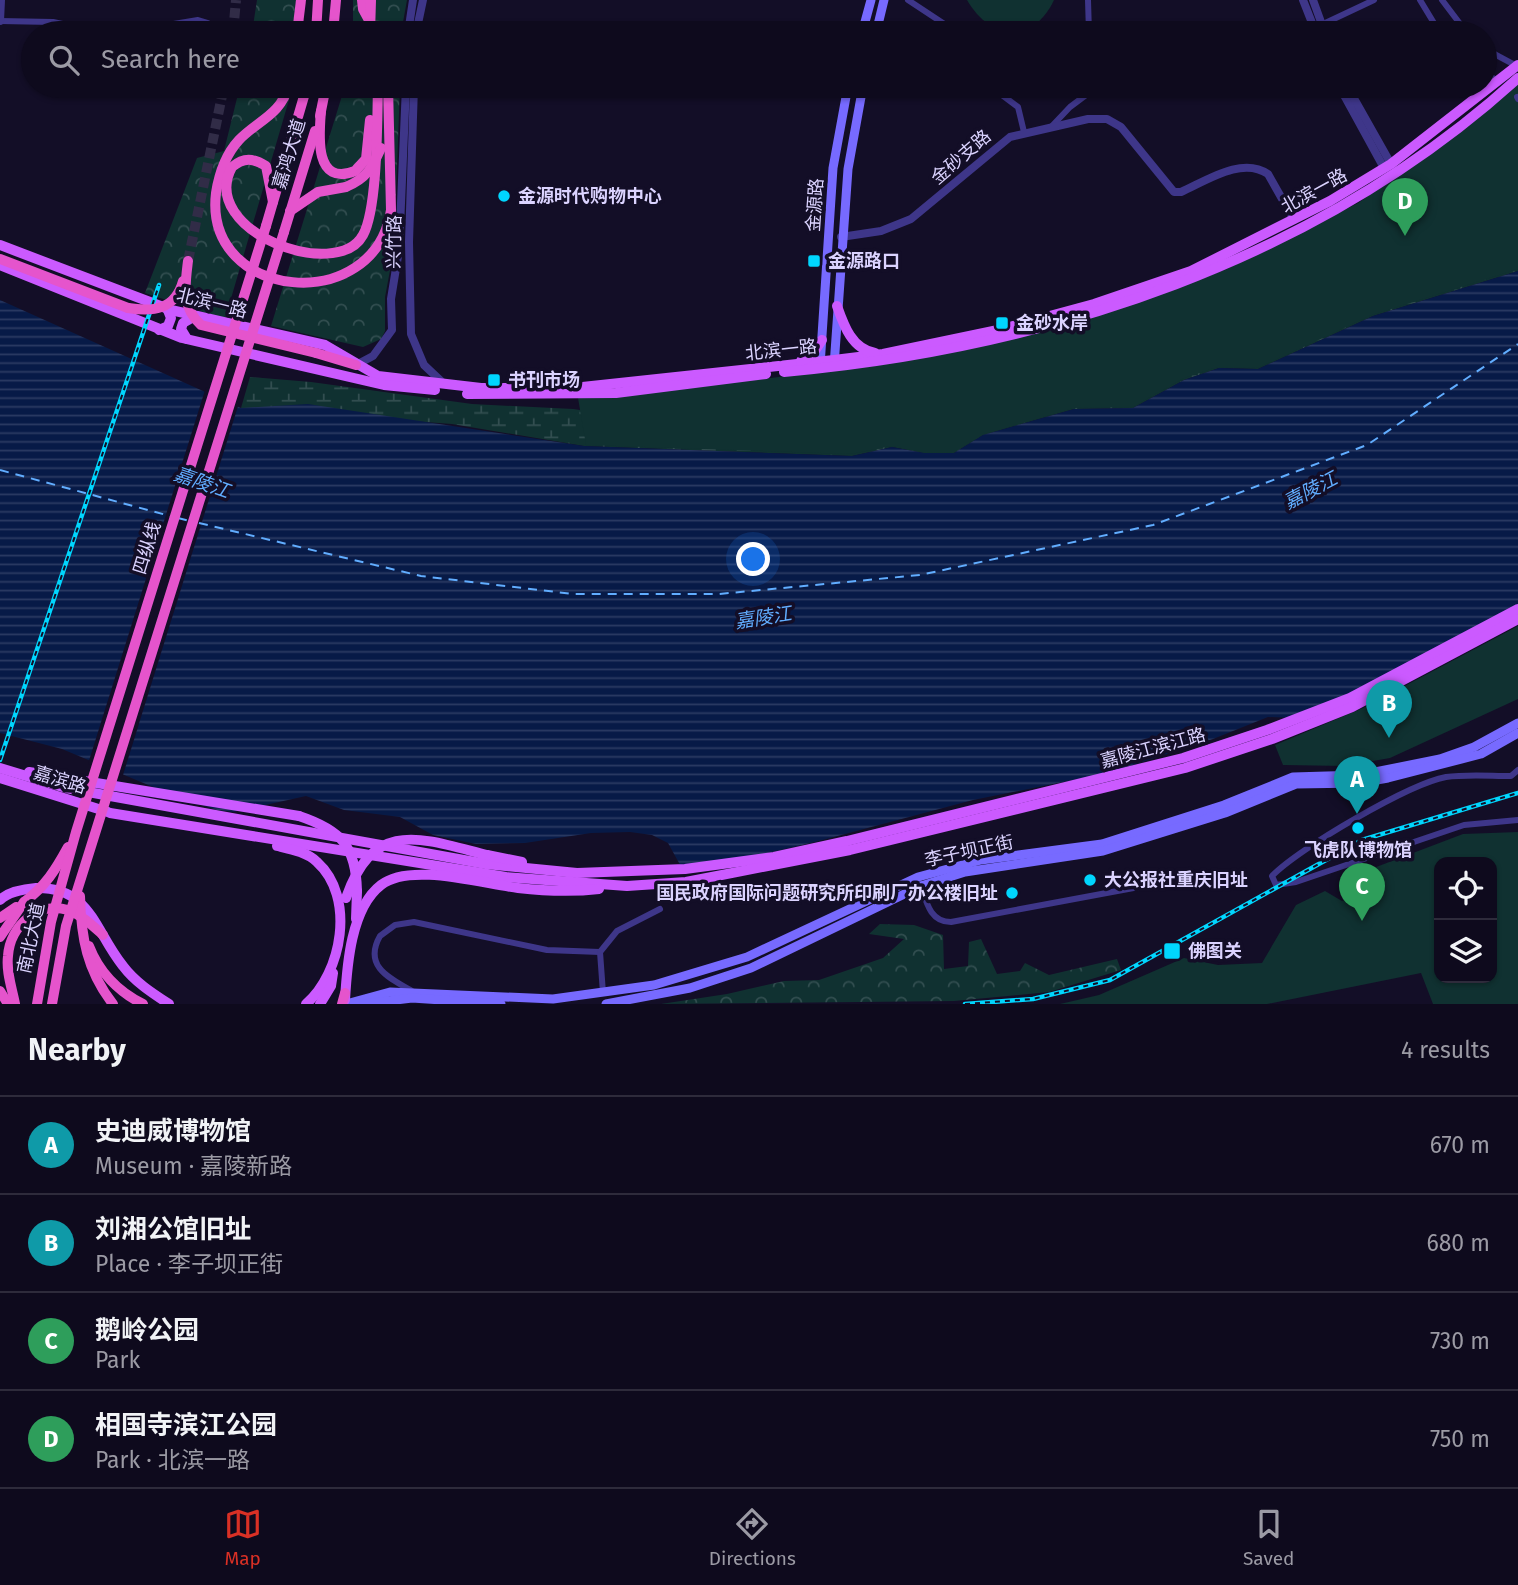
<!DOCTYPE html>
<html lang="en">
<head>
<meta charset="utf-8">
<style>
  :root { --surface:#0e0a1d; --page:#1c182a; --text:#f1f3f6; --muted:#9b9aa4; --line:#2e2b3b; --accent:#d93025 }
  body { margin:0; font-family:"Fira Sans","Noto Sans SC",sans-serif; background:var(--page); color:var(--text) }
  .controls { position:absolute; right:21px; bottom:21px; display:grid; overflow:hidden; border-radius:14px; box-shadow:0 2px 5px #0004 }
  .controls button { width:63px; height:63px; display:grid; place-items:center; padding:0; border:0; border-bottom:2px solid var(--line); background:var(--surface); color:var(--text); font:35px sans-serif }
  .you { position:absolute; left:754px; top:560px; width:24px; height:24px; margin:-18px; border:5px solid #fff; border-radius:50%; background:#1a73e8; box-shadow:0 0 0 10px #1a73e833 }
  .badge { display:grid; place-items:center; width:46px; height:46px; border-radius:50%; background:var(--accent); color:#fff; font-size:23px; font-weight:700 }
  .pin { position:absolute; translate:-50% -58px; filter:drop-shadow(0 2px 4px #0008) }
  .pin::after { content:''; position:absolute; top:37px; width:24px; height:21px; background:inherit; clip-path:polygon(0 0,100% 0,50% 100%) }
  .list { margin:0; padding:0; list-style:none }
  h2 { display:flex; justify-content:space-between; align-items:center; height:91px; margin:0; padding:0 28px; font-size:30px }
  h2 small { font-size:23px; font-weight:400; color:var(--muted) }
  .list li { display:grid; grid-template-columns:46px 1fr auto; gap:21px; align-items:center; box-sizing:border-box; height:98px; padding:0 28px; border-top:2px solid var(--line) }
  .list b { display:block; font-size:26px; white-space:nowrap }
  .list p { margin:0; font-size:23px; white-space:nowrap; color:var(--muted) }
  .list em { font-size:23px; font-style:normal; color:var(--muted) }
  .icon { flex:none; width:38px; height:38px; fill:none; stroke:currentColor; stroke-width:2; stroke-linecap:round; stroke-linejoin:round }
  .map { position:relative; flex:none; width:1518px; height:1004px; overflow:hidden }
  .search { position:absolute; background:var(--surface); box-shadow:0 2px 5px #0004; left:21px; right:21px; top:21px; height:77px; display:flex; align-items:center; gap:18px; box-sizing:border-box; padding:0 24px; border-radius:38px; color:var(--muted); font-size:26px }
  .sheet { height:483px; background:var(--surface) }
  nav { display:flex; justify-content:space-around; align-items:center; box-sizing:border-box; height:98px; border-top:2px solid var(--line); background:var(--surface); font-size:19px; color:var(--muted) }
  nav a { display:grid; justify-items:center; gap:4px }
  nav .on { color:var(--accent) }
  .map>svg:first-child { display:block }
</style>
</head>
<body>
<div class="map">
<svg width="1518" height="1004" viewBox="0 0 1518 1004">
  <defs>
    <pattern id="forest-crowns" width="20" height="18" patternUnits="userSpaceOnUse" patternTransform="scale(1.75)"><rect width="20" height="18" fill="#103131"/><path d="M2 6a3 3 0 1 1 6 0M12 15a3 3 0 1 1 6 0" fill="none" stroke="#324e50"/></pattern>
    <pattern id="wetland-marsh" width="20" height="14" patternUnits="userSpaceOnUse" patternTransform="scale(1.75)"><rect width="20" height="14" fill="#103131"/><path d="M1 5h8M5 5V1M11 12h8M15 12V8" fill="none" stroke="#324e50"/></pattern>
    <pattern id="water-rules" width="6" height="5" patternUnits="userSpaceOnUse" patternTransform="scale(1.75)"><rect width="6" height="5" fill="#071a47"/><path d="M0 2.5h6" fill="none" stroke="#2b3a63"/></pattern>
  </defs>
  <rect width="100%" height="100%" fill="#130e27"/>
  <g fill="url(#forest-crowns)">
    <path d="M257,0H305L301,33H252Z"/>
    <path d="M353,0H407L401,33H353Z"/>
    <path d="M240,86H293L225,319L145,293L197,158L224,151Z"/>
    <path d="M345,86H400L394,249L385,297V331L381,339L363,347L271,326Z"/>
    <path d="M880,924L914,925L943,935L944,969L968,966L969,942L981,939L997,974L1020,971L1025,963L1049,975L1117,959L1121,970L1049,992L954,1001L661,1004L727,994L784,981L819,980L883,958L904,939L869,934Z"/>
  </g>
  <path fill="url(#wetland-marsh)" d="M1518,141V271L1373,316L1258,369L1219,368L1184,380L1133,408L1074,409L983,435L954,453H924L892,447L852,456L584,446L452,424L241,408L250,377L311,382L472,404L573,409L643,419L985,389Z"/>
  <g fill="#103131" fill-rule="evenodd">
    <path d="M967,0H1054C1033,45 990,40 967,0Z"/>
    <path d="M1518,83V269L1372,315L1258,368L1218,367L1184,378L1133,407L1074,408L983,435L955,452L924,453L891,446L851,454L586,445L578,398L617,396L881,365L1098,314L1159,295L1227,269L1358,203L1427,155Z"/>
    <path d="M1518,626V699L1390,758L1345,766L1283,765L1275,745L1363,708Z"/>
    <path d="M1518,832V1004H1433L1421,973L1267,1004H1060L1099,995L1184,958L1218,965L1262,963L1296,905L1325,891L1342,901L1365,890L1363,872L1463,834ZM1439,862H1492V978H1439Z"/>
  </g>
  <path fill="url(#water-rules)" d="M1518,271V614L1321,719L1268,717L1213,739L1108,773L973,800L815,842L684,872L668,843L652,835L630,832L591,833L525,843L476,844L433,835L400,817L344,810L306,796L233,812L217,810L177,797L62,749L0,733V300L241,408L308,404L584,446L852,456L892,447L924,453H954L983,435L1074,409L1133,408L1184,380L1219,368L1258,369L1373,316Z"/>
  <path fill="#130e27" d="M206,387L239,403L122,778L88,764Z"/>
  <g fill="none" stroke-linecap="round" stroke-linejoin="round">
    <g stroke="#61adff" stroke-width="2" stroke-dasharray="9 7" stroke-linecap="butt">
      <path d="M0,470L170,516"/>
      <path d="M178,518L190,521"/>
      <path d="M199,523L421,576L573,594H719L920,575L1153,525L1367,445L1518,344"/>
    </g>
    <g stroke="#312c47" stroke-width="10" stroke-dasharray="10 5" stroke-linecap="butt">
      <path d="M233,33L236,0"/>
      <path d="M188,261L224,86"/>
    </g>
    <g stroke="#3e3689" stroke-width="6">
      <path d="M908,0L958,33"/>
      <path d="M1088,0L1089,33"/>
      <path d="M1420,0L1440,33"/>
      <path d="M1442,0L1467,33"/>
      <path d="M0,21L53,22L100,32L131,31L198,20L208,23L214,33"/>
      <path d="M1321,25L1374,0"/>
      <path d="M1290,33L1312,25"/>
      <path d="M1485,49L1517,66"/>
      <path d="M1485,73L1493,78"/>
      <path d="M990,86L1018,107L1024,132"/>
      <path d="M1517,97L1518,99"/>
      <path d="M1052,126L1070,107L1098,86"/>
      <path d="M1518,770L1511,776C1490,776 1466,774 1446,777C1409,784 1299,848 1272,876L1276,885L1296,882L1464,825L1518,820"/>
      <path d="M920,883C926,900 929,922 951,922L1155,884"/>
      <path d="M412,991C389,978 363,966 380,936L395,925L414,922L547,950L600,952"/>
      <path d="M603,993L600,952L617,931L660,909"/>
    </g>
    <g stroke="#3e3689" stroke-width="8">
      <path d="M1303,0L1316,33"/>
      <path d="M1313,0L1325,33"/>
      <path d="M0,21L1,0"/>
      <path d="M408,33L413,0"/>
      <path d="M416,33L423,0"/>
      <path d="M414,86L409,242L411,334L424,365L442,382"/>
      <path d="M1339,86L1384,168"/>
      <path d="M1347,86L1391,164"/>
      <path d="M841,237L881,231L911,219L1010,137L1088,119H1107L1121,127L1174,192H1181C1206,181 1242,156 1268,174L1294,220"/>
      <path d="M356,365L373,356L392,330L391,299L399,250L406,86"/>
    </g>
    <g stroke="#776aff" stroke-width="9">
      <path d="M862,33L871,0"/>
      <path d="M876,33L884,0"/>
      <path d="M820,366L833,168L848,86"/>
      <path d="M834,366L848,169L863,86"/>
      <path d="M346,1004L390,992L553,999L654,985L747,957L918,877L981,860L1102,844L1224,805L1293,777L1360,775L1440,759L1474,747L1518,723"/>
      <path d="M364,1004L412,998L501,1004"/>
      <path d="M606,1004L690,988L751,968L921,886L965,872L1103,851L1225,813L1296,784L1360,783L1388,778L1481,754L1518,733"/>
    </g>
    <g stroke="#cb5aff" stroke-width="10">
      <path d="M0,245L171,310L325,345L378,376L481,388H573L834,360L883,354L998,330L1094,304L1191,271L1330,201L1391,164L1518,65"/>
      <path d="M0,265L182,338L384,385L435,390"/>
      <path d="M837,306C844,326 852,349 875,353"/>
      <path d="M159,330L168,326L171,318L167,308"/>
      <path d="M187,339L181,329L183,323L195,316"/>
      <path d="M801,361L812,355L822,340"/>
      <path d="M784,372C1050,348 1318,260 1518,78"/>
      <path d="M467,394L616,393L766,374"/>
      <path d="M0,768L66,788L486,864L577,873L685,869L774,857L847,841L1183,758L1267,730L1350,698L1518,609"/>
      <path d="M29,772L299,816"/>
      <path d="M0,778L108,812"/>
      <path d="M110,813L506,877L627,886L686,882L850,850L1185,768L1272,739L1352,707L1518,619"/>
      <path d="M277,846C290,849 307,852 317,862C356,897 342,973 306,1004"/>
      <path d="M487,855L522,862"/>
      <path d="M0,900C8,892 24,889 36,888C91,887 94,930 123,966C135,982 152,993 169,1004"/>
      <path d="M356,919L357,891"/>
      <path d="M345,1000C347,965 351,908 381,885C410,862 483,884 518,888C545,891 573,892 599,889"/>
      <path d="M320,1004L331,986L333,973"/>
    </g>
    <g stroke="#e554cc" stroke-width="10">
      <path d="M362,0L363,9L376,33"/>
      <path d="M297,33L301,0"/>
      <path d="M316,33L318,0"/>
      <path d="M333,33L336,0"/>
      <path d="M288,86C282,114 257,121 239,140C226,154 219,174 216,193C203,301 375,317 391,210L388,86"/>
      <path d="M321,111C319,135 314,187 355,171L366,159L370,120"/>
      <path d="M320,116L326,86"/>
      <path d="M273,202L266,166C253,158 244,157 232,167C197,231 337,283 363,235C378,208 377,119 378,86"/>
      <path d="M290,211L318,192L346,187"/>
      <path d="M266,226L307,86"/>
      <path d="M284,232L315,131"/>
      <path d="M0,259L128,308"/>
      <path d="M316,353L356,365"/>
      <path d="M0,918L16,907"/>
      <path d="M0,937L24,902"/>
      <path d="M89,946C99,972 119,992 143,1004"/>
      <path d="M0,991L8,1004"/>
      <path d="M15,1004C12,988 6,972 8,956C10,926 38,901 68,910C82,915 92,925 103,935"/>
      <path d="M342,1004L345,993"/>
    </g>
    <defs>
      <g id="rail">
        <path d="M0,760L159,285"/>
        <path d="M965,1004L1033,999L1110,980L1362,840L1518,793"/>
      </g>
    </defs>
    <use href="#rail" stroke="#00d6fe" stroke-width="4.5"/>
    <use href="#rail" stroke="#130e27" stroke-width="2" stroke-dasharray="5" stroke-linecap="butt"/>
    <g stroke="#cb5aff" stroke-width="10">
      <path d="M299,816C341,830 356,846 357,891"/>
      <path d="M346,898C374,818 420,838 487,855"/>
    </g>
    <g stroke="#e554cc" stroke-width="10">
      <path d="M370,33L371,0"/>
      <path d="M346,187C367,178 372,168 381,148"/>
      <path d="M188,261C185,286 181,307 201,325L316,353"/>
      <path d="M128,308C153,312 175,310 183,281"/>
      <path d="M80,896C81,937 87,971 113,1004"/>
      <path d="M24,902C45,887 56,869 68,847"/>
      <path d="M37,1004L51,922L76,832L266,226"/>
      <path d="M52,1004L66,926L284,232"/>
    </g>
  </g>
  <g fill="#00d6fe" stroke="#130e27" stroke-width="2.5">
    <circle cx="504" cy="196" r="7"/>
    <rect x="807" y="254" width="14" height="14" rx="3.5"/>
    <rect x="995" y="316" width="14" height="14" rx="3.5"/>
    <rect x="487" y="373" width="14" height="14" rx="3.5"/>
    <circle cx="1358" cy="828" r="7"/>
    <circle cx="1090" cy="880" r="7"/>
    <circle cx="1012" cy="893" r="7"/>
    <rect x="1163" y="942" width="18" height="18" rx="3.5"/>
  </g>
  <g text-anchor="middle" stroke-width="7" stroke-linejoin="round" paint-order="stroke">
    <g font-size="18" fill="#dbd3ff" stroke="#130e27">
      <text transform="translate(289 154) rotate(-73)" y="6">嘉鸿大道</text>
      <text transform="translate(961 157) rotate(-41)" y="6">金砂支路</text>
      <text transform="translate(1314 191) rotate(-29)" y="6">北滨一路</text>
      <text transform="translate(815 205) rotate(-86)" y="6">金源路</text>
      <text transform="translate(394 242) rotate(-89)" y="6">兴竹路</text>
      <text transform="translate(212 303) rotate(14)" y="6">北滨一路</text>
      <text transform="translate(781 350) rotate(-6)" y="6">北滨一路</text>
      <text transform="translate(147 548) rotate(-73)" y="6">四纵线</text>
      <text transform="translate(1153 748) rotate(-15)" y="6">嘉陵江滨江路</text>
      <text transform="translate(60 780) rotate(17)" y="6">嘉滨路</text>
      <text transform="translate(969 851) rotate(-12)" y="6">李子坝正街</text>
      <text transform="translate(31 938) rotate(-78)" y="6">南北大道</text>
    </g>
    <g font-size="18" font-weight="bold" fill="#dbd3ff" stroke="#130e27" text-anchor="start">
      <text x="518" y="202">金源时代购物中心</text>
      <text x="828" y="267">金源路口</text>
      <text x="1016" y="329">金砂水岸</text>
      <text x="508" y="386">书刊市场</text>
      <text x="1358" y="856" text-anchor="middle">飞虎队博物馆</text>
      <text x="1104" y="886">大公报社重庆旧址</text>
      <text x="998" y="899" text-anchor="end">国民政府国际问题研究所印刷厂办公楼旧址</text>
      <text x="1188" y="957">佛图关</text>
    </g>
    <g font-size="19" font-style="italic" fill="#61adff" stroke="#130e27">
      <text transform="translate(202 482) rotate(19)" y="7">嘉陵江</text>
      <text transform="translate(1310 490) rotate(-28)" y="7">嘉陵江</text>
      <text transform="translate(763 617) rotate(-9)" y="7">嘉陵江</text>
    </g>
  </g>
</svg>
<div class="controls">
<button><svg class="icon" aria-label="locate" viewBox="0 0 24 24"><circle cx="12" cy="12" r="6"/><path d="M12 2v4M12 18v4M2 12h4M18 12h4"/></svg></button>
<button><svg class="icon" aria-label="layers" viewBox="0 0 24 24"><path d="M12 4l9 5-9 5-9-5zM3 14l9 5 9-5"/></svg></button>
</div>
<div class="you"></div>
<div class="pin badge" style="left:1357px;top:814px;background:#0f9aa8">A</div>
<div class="pin badge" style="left:1389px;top:738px;background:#0f9aa8">B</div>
<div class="pin badge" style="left:1362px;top:921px;background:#2e9e5b">C</div>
<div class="pin badge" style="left:1405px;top:236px;background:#2e9e5b">D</div>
<div class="search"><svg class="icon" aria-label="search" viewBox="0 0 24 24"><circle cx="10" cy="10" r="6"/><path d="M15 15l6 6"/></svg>Search here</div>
</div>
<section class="sheet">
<h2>Nearby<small>4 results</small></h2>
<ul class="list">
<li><span class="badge" style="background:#0f9aa8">A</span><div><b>史迪威博物馆</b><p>Museum · 嘉陵新路</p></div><em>670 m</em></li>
<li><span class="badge" style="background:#0f9aa8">B</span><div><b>刘湘公馆旧址</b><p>Place · 李子坝正街</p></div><em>680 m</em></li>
<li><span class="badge" style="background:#2e9e5b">C</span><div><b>鹅岭公园</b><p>Park</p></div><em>730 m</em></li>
<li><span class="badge" style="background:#2e9e5b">D</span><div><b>相国寺滨江公园</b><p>Park · 北滨一路</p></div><em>750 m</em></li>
</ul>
</section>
<nav>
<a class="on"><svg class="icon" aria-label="map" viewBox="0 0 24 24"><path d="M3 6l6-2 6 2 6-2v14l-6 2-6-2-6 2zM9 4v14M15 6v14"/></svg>Map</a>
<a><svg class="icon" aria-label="directions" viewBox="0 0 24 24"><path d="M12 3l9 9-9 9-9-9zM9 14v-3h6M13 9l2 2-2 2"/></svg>Directions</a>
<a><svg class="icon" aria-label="saved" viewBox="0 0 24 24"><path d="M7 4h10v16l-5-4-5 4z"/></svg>Saved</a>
</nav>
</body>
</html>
